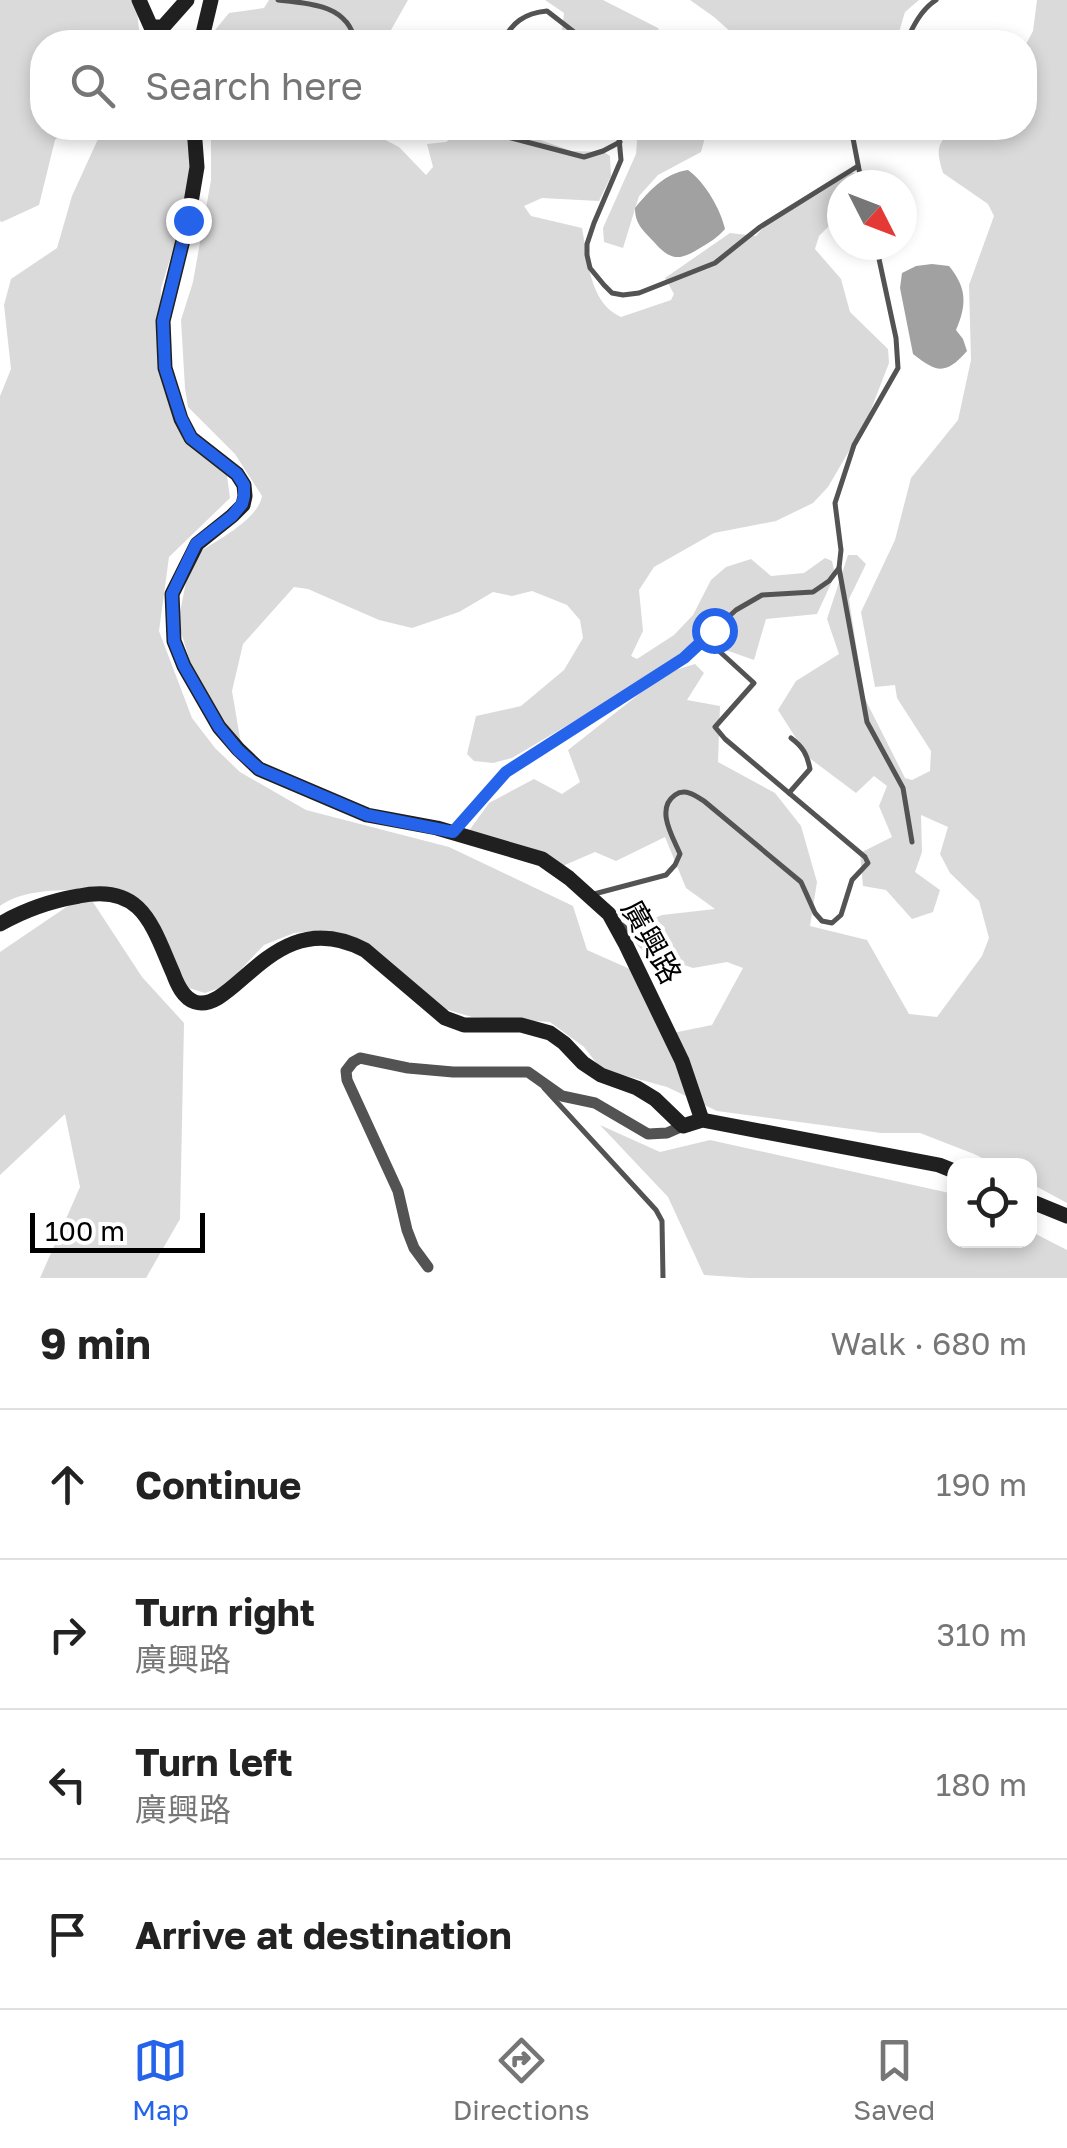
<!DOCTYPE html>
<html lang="en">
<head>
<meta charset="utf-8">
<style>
  :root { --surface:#fff; --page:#f6f6f6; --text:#222; --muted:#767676; --line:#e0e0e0; --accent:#2563eb }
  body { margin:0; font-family:"Golos Text","Noto Sans TC",sans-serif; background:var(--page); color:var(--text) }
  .controls { position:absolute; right:30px; bottom:30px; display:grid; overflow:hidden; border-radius:20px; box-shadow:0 5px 15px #0003 }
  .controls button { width:90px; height:90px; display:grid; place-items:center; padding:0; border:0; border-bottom:2px solid var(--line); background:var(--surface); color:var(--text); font:50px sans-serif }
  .compass { position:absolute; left:827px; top:170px; width:90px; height:90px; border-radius:50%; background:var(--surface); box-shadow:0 5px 15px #0003; rotate:132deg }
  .scale { position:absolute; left:30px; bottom:25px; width:175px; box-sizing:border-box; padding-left:10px; border:5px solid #000; border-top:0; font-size:28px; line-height:35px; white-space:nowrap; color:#000; -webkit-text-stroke:8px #fff; paint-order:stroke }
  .stop { position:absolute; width:30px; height:30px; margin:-22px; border:8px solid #2563eb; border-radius:50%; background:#fff }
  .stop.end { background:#2563eb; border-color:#fff; box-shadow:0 2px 10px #0008 }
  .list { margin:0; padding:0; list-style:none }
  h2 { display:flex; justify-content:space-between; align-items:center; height:130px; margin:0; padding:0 40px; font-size:42px }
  h2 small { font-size:32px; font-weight:400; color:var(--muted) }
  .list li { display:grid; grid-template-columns:65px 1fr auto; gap:30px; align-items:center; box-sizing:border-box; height:150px; padding:0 40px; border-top:2px solid var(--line) }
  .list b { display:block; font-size:38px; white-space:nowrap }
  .list p { margin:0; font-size:32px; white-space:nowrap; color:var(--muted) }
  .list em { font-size:32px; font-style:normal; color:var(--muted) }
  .icon { flex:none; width:55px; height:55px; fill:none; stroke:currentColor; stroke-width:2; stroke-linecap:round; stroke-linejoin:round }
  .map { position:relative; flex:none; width:1067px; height:1278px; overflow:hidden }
  .search { position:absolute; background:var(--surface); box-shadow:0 5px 15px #0003; left:30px; right:30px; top:30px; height:110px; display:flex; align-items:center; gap:25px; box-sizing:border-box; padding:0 35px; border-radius:40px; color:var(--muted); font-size:38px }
  .sheet { height:730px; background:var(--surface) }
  nav { display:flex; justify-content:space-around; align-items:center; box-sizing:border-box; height:140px; border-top:2px solid var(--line); background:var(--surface); font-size:28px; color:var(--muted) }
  nav a { display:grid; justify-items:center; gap:5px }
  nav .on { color:var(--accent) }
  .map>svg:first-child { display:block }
</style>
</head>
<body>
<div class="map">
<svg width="1067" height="1278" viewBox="0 0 1067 1278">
  <rect width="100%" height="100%" fill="#fff"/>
  <g fill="#dadada">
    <path d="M0,0H132L137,10L140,40L138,42H42V128H66L55,140L39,205L2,222L0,221Z"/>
    <path d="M269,0H408L387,37L380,39L370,30L364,33L366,42H211V35L229,13L264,8Z"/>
    <path d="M545,0H603L658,28L665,42H606L593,35L582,42L561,39L564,13Z"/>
    <path d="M690,0H919L905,12L896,42H742L714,17Z"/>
    <path d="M1037,0H1067V1203L1030,1183V1166L996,1165L974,1154L920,1133H881L717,1111L667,1087L601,1069L584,1047L550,1022L472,1017L435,1006L368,948L323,930L294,933L264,945L225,986L205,993L186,987L162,931L114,890C79,891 28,885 0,906V396L11,369L4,305L11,279L57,248L72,196L103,128H195L197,173L161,288L159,372L178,424L226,468L230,498L169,557L159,631L192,718L215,748L240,772L306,810L449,847L573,906L587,950L639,973L663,1035L712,1025L743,968L727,962L693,968L644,952L623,930L662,915L715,909L686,888L665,837L616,861L595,852L558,868L466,835L489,803L534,779L562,794L580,782L568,750L666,673L695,664L704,673L687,700L720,706L718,762L775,793L801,826L817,882L810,926L867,940L909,1014L937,1017L982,956L989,938L979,901L950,873L940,854L948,827L921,815L922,852L915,872L940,890L933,912L912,919L886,890L863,886L860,853L892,837L879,806L887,786L874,776L856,793L808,757L778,710L796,681L839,654L827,619L848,555H857L866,564L849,599L864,697L905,778L912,780L930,771L931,751L897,698L895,685L875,687L861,612L895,540L911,478L958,420L971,360L969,285L994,216L988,204L943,173C936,149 936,145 954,128H1024L1025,46L1033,31Z"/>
    <path d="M211,128H367L368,131L399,147L426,175L433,167L427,144L446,142L464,128H505L572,151L604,152L610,156L611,176L599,201L542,198L524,206L531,216L582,228C588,259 589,303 621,317L671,300L674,294L665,278L730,233L756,236L773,216L842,173H854L862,185H842V217L839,216L819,236L815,249L841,279L850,312L888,349L889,363L867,420L828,487L813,503L776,521L714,533L654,567L639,590L643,631L631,656L637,659L674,635L693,615L711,580L726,567L751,559L771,576L804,573L825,558L832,561L835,575L817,614L766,619L754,660L706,643L512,758L493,763L474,761L467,754L476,716L521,706L564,670L583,638L580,620L567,605L532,591L512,596L493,592L459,612L412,628L379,620L308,589L294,587L243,644L232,691L241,744L226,731L191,665L178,622L191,557C211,544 258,521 262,496L235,454L188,407L185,388L181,320L193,282L211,180Z"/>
    <path d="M638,128H701L706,134L701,152L658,175L639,196L623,248L604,242L603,228L636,154Z"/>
    <path d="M87,893L142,977L184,1023L180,1219L146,1278H40L80,1187L65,1114L0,1175V952Z"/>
    <path d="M600,1125L660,1152L710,1140L954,1194V1240H1030V1231L1067,1250V1278H749L704,1275L668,1197Z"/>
  </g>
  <g fill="#a1a1a1">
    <path d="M688,170C705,182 721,210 725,229C718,237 709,243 700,248C678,262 670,260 653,241C643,230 635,224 635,208C649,191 665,173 688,170Z"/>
    <path d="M932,264L949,266C967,288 967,305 956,330L963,339L967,351C946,375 937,373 913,354L900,288L902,273L916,266Z"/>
  </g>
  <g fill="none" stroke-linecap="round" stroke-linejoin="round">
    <g stroke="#535353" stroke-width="5">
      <path d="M278,0C309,3 349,5 355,42"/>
      <path d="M502,42C512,23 524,13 547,11L587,42"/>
      <path d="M906,42C913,26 921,10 936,0"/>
      <path d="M438,128L500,135L584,157L603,151L620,142"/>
      <path d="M618,128L621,160L594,223L587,244V255L590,268L604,285L612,293L623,295L639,293L715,263L760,227L858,166"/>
      <path d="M851,128L862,185"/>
      <path d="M839,568L867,722L903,788L912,842"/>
      <path d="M789,793L810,769C807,754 803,747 791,738"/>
      <path d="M455,830L506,772L683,658L736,610L762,595L813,592L829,581L839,568L841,550L835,503L854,445L898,368L896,338L876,245"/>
      <path d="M594,894L666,875L675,865L680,854C673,837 655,809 675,795C685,788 695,795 704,801L801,882L815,913L822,921L832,923L841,915L852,880L868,863L865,857L725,739L715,727L754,683L719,651L726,622"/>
      <path d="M622,925L681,972"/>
      <path d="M544,1088L656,1210L662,1221L663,1278"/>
    </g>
    <path stroke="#535353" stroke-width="11" d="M428,1267L414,1248L407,1230L398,1191L347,1080L346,1071L353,1062L360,1058L408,1068L453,1072H528L562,1096L595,1103L648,1134L667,1133L683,1126"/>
    <g stroke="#202020" stroke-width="15">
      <path d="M139,0L151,27H163L187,0"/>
      <path d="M201,42L211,0"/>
      <path d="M194,128L197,167L188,220L163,321L165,368L181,419L191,438L237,474L244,485L245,496L243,505L232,516L197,544L172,594L174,641L184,666L219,727L238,749L259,769L367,815L437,828L542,859L569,878L609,914L626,945L682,1061L702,1120"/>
      <path d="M0,924C26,909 50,901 79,896C142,883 152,925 173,973C177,984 183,998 195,1002C235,1015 274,902 365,950L445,1018L464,1025H521L550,1033L564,1043L583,1063L601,1075L637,1088L655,1099L683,1126L702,1120L939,1165L954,1171"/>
      <path d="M1030,1201L1067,1216"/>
    </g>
  </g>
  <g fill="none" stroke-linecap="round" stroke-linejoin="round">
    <path stroke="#2563eb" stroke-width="12" d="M188,220L163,321L165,368L181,418L191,438L237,474L244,485V496L242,504L232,516L196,544L172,594L174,641L184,666L219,727L238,750L259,769L367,815L453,832L506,772L684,658L714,630"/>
  </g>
  <g text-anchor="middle" stroke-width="8" stroke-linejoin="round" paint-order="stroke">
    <g font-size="30" fill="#000" stroke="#fff">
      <text transform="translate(651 942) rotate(61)" y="10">廣興路</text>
    </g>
  </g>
</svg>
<div class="controls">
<button><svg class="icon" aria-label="locate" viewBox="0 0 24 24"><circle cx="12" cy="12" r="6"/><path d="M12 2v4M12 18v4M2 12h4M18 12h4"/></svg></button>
</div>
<svg class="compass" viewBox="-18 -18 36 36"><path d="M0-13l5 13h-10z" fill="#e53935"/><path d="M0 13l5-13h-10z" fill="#767676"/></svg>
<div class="scale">100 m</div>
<div class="stop" style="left:714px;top:630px"></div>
<div class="stop end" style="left:188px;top:220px"></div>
<div class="search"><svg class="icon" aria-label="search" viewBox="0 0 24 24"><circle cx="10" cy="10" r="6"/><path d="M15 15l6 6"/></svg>Search here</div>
</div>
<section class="sheet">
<h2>9 min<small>Walk · 680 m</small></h2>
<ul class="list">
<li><svg class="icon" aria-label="ahead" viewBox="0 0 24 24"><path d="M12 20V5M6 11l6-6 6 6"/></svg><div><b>Continue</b></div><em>190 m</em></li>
<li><svg class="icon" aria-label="right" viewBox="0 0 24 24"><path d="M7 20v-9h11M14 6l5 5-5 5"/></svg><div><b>Turn right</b><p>廣興路</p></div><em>310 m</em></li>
<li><svg class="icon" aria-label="left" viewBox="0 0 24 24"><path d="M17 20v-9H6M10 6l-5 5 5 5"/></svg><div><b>Turn left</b><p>廣興路</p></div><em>180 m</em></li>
<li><svg class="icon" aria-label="arrive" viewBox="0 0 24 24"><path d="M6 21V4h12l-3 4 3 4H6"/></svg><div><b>Arrive at destination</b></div></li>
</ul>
</section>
<nav>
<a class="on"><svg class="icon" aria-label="map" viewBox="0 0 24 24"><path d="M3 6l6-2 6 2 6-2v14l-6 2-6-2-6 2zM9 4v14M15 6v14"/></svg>Map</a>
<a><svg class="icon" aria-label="directions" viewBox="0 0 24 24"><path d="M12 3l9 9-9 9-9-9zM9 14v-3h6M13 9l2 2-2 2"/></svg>Directions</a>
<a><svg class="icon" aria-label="saved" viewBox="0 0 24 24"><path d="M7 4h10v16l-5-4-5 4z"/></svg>Saved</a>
</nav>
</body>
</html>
